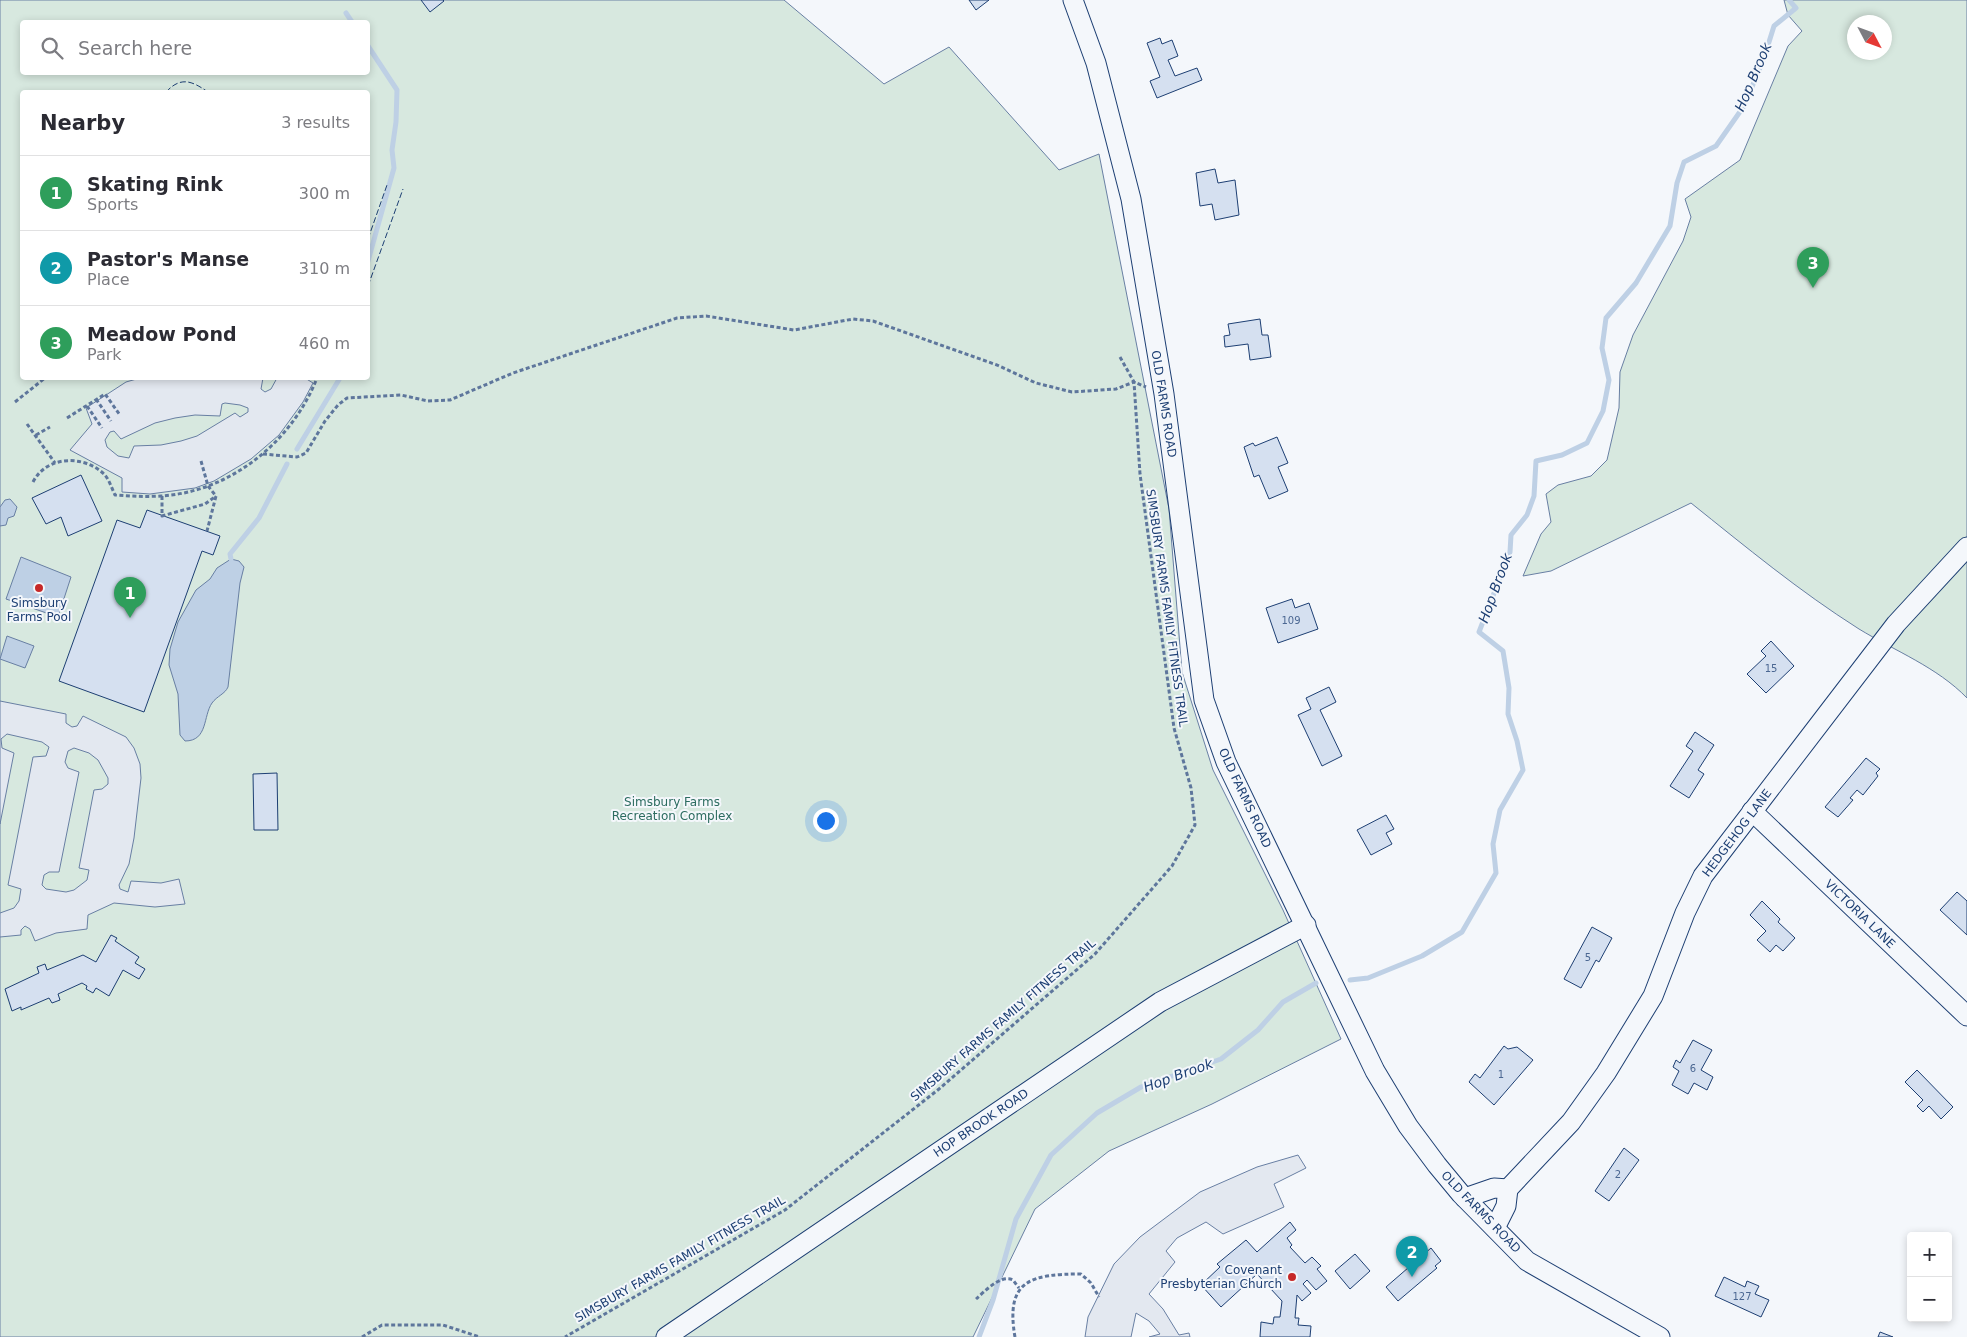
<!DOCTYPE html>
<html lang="en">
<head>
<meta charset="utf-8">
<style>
  :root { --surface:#fff; --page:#f2f2f3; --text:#2b2b33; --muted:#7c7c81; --line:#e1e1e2; --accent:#c62828 }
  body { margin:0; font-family:"DejaVu Sans",sans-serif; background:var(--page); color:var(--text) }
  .controls { position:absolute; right:15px; bottom:15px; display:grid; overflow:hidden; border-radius:5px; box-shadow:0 2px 8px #0003 }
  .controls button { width:45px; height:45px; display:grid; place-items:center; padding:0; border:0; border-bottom:1px solid var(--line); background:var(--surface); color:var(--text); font:25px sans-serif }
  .compass { position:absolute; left:1847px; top:15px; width:45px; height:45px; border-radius:50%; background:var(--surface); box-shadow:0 2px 8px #0003; rotate:131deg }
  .you { position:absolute; left:825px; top:820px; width:18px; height:18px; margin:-12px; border:4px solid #fff; border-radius:50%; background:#1a73e8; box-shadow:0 0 0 8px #1a73e833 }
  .badge { display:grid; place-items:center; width:32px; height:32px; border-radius:50%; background:var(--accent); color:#fff; font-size:16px; font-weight:700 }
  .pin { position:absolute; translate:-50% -41px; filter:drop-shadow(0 1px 2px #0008) }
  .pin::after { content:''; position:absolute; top:26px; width:18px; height:15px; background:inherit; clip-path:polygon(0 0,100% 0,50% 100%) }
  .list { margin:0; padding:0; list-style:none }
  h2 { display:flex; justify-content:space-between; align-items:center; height:65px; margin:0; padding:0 20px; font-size:21px }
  h2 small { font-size:16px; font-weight:400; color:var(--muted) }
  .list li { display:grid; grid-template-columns:32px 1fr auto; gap:15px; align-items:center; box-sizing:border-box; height:75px; padding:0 20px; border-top:1px solid var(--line) }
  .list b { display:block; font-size:19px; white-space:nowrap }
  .list p { margin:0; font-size:16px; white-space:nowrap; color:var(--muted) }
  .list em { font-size:16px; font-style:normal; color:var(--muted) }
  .icon { flex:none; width:28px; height:28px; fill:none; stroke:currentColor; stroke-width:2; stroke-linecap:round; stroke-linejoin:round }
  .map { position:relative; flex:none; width:1967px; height:1337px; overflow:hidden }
  .search { position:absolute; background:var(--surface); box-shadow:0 2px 8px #0003; left:20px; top:20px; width:350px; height:55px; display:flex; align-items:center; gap:12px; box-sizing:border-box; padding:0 18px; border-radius:5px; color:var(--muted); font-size:19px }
  .panel { position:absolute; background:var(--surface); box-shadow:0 2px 8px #0003; left:20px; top:90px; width:350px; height:290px; border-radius:5px }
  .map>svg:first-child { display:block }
</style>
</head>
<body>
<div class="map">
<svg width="1967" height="1337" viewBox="0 0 1967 1337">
  <rect width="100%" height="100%" fill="#f4f7fb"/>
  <g fill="#d7e8df" stroke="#687fa3" fill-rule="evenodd">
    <path d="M0,0H784L884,84L949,47L1059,170L1099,154L1169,509L1182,672L1213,770L1283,910L1341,1039L1212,1104L1109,1151L1035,1209L973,1337H0ZM22,22H368V72H22ZM22,92H368V378H22Z"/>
    <path d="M1784,0H1967V698C1937,667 1895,651 1859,629C1799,591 1746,547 1691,503L1551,571L1523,576L1541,534L1551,522L1546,494L1558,485L1591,476L1607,460L1619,408L1620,372L1633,335L1683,241L1691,217L1685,199L1740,160L1788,46L1802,31L1788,15ZM1854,22H1884V52H1854Z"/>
  </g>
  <g fill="#e3e8f0" stroke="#687fa3" fill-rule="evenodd">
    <path d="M140,378H263L261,389L265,392L271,389L277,378H305L313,383L303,402L279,435L251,459L214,481L195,488L150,494L122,492V478L70,450L92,424L86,408L126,382ZM225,403L240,405L248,408V412L240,417L235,413L197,436L181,441L161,445L134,446L129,458L118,456L107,447L105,440L110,432L114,431L121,439L155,423L175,418L195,415L220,416L222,404Z"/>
    <path d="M0,701L66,714V723L72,727L77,726L83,716L126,737L134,748L140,764L141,778L134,838L129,864L119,885L120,889L128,892L131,881L161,883L179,879L185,904L155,907L114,903L88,915L87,929L56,933L35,941L30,929L25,926L21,930V935L0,937V913L14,908L19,901L21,889L8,885L33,757L46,756L49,747L42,742L7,734L1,739L2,748L14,753L0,824ZM74,748L89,753L98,760L108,778V784L102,789L94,790L79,868L89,870L87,880L74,890L66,892L46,889L42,885L44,875L49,872H59L79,772L68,768L65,762L68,751Z"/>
    <path d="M1298,1155L1306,1168L1274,1184L1284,1207L1223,1234L1206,1222L1177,1238L1166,1251L1175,1262L1149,1294L1163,1309L1179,1335L1189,1333L1190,1337H1149L1160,1334L1149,1321L1136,1313L1131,1337H1085L1088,1317L1114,1264L1140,1237L1200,1192L1257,1167Z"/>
  </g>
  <g fill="#bed0e5" stroke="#687fa3">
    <path d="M10,499L17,507L14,516L8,518L6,525L0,526V507L5,500Z"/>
    <path d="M21,557L71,577L58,617L6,599Z"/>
    <path d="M231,559L239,561L244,567L240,583L228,687C225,694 217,696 212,703C203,716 208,741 185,741L180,735L178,694L169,665L170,649L178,622L196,590L210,579L217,568Z"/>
    <path d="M7,636L34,646L25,668L0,659Z"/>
  </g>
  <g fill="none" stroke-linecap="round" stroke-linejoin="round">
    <g stroke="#bed0e5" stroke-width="5">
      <path d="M346,13L352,22"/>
      <path d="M368,46L397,90L396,122L392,150L394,168L368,261"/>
      <path d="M297,449L340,378"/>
      <path d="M231,559L230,554L259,518L287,464"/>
      <path d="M1350,980L1368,978L1422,956L1462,932L1496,873L1493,844L1500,810L1523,770L1517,741L1508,714L1509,688L1503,651L1479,632L1510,552L1511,535L1527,515L1534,496L1536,461L1562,455L1587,443L1603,411L1609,380L1602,348L1606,318L1636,283L1670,226L1677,183L1684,162L1716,146L1744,106L1764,58L1774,26L1796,8L1789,0"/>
      <path d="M979,1337L993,1300L1016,1219L1051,1155L1097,1113L1141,1087L1221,1059L1258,1030L1283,1002L1316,983"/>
    </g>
  </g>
  <g fill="#d5e0f0" stroke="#1d3f73">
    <path d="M421,0H443L444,1L430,12Z"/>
    <path d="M969,0H989L976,10Z"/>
    <path d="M1160,38L1162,44L1172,40L1178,56L1168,60L1175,76L1197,68L1202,80L1157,98L1150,81L1160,77L1147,43Z"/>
    <path d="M1215,169L1218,183L1235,180L1239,215L1215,220L1212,204L1200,206L1196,173Z"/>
    <path d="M1260,319L1262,335H1268L1271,357L1250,360L1248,344L1225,347L1224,336L1230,335L1228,324Z"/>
    <path d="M1277,437L1288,463L1278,467L1288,491L1269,499L1259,475L1254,477L1244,447L1253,443L1255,446Z"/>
    <path d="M81,475L102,521L68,536L61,517L46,524L32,498Z"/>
    <path d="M147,510L220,536L213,555L202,551L144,712L59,681L117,520L140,528Z"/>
    <path d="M1292,599L1295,608L1309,603L1318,629L1278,643L1266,608Z"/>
    <path d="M1771,641L1794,666L1766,693L1747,674L1766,656L1761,651Z"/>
    <path d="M1329,687L1336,702L1320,710L1342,756L1322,766L1298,715L1311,709L1306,698Z"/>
    <path d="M1695,732L1714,745L1698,770L1704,774L1689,798L1670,786L1693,751L1686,746Z"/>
    <path d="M1866,758L1880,769L1876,773L1878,776L1863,795L1857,790L1850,798L1853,800L1838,817L1825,807Z"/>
    <path d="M277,773L278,830H254L253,774Z"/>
    <path d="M1386,815L1394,829L1386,833L1392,844L1371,855L1357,830Z"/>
    <path d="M1957,892L1967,901V935L1940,910Z"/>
    <path d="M1762,901L1780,919L1778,922L1795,938L1783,951L1776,945L1770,952L1757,940L1766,931L1750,915Z"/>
    <path d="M1592,927L1612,938L1599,962L1596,960L1581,988L1564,979Z"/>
    <path d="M111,935L117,938L115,941L139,957L135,963L145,969L139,979L123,970L109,996L96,988L93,993L86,989L87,986L82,983L58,994L60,1000L52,1003L49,998L21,1010V1007L12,1011L5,989L39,973L37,967L45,964L47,970L83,955L96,962Z"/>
    <path d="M1693,1040L1712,1050L1701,1070L1713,1077L1707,1090L1694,1083L1688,1094L1672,1085L1679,1071L1673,1067L1676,1060L1680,1063Z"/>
    <path d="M1504,1046L1508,1049L1517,1047L1533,1060L1494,1105L1469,1082L1475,1074L1480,1078Z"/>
    <path d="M1917,1070L1953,1107L1941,1119L1929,1106L1923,1112L1917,1106L1923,1100L1905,1082Z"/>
    <path d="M1624,1148L1639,1160L1609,1201L1595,1191Z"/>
    <path d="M1290,1222L1296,1230L1287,1238L1292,1245L1290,1247L1305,1263L1312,1257L1321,1266L1317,1269L1327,1281L1316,1290L1307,1280L1303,1284L1311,1293L1302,1301L1297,1295L1295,1318H1299L1298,1325L1311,1326L1310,1337H1260L1261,1322L1273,1324L1274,1317H1280L1282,1301L1257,1274L1221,1307L1201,1285L1220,1267L1217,1264L1246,1240L1257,1252Z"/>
    <path d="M1431,1248L1441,1261L1435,1266L1437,1268L1398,1301L1386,1287Z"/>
    <path d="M1355,1254L1370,1271L1350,1289L1335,1271Z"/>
    <path d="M1724,1277L1745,1287L1747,1281L1759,1286L1755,1294L1769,1300L1761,1317L1715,1296Z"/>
    <path d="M1880,1332L1893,1337H1878Z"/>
  </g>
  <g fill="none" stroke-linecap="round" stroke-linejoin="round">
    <defs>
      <g id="minor">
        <path d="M1073,0L1096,63L1131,199L1164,394L1204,700L1226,762L1375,1071L1408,1126L1437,1165L1461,1194L1527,1261L1660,1337"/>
        <path d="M1752,811L1967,1016"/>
        <path d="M1465,1198L1494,1188L1508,1189"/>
        <path d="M1495,1228L1506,1206L1508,1189L1571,1122L1606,1073L1653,996L1685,913L1703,876L1896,624L1967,547"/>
        <path d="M666,1337L1160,1002L1306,925"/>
      </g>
    </defs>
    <use href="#minor" stroke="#1d3f73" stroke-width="21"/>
    <g stroke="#5e769c" stroke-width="3" stroke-dasharray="4 2.5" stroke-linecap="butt">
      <path d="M1120,357L1134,382L1146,387"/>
      <path d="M96,399L111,421"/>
      <path d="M15,402L45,378"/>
      <path d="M87,406L102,428"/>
      <path d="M67,418L105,394L120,415"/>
      <path d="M27,424L55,463"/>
      <path d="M36,435L50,427"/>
      <path d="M263,454L297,457L306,453L325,421L338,405L347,398L401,395L428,401L450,400L513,373L677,318L706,316L794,330L853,319L873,321L997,365L1036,383L1072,392L1116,389L1134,382L1140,474L1174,728L1191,788L1195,825L1172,866L1095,954L939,1089L785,1210L565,1337"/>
      <path d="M201,461L208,486L216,496L207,531"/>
      <path d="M33,482C47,455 84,455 104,474C109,479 112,489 115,495C130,496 145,497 161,496C230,492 292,442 317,378"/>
      <path d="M162,496V516L205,504L216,496"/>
      <path d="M976,1299C985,1291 1001,1274 1013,1280L1019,1288"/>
      <path d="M362,1337L382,1325H443L480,1337"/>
      <path d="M1015,1337C1005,1280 1031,1274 1081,1274L1091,1283L1099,1297"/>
    </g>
    <use href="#minor" stroke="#f4f7fb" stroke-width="19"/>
    <g stroke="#1d3f73" stroke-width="1" stroke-dasharray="6 2.5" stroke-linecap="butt">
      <path d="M166,92C181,76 192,81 208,92"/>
      <path d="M368,239L387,185"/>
      <path d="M368,286L403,189"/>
    </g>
  </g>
  <g fill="#c62828" stroke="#f4f7fb" stroke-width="2">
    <circle cx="39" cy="588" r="5"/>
    <circle cx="1292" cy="1277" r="5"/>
  </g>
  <g text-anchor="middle" stroke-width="4" stroke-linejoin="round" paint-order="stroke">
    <g font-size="10" fill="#4b6792">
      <text x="1291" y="624">109</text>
      <text x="1771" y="672">15</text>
      <text x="1588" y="961">5</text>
      <text x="1693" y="1072">6</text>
      <text x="1501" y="1078">1</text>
      <text x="1618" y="1178">2</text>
      <text x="1742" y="1300">127</text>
    </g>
    <g font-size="12" fill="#1d3f73" stroke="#f4f7fb">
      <text transform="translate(1164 404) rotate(81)" y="4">OLD FARMS ROAD</text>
      <text transform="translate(1167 608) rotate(82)" y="4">SIMSBURY FARMS FAMILY FITNESS TRAIL</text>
      <text transform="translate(1245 798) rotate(65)" y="4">OLD FARMS ROAD</text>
      <text transform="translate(1737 833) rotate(-53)" y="4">HEDGEHOG LANE</text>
      <text transform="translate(1860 914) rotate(44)" y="4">VICTORIA LANE</text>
      <text transform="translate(1003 1020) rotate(-41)" y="4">SIMSBURY FARMS FAMILY FITNESS TRAIL</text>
      <text transform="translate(981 1123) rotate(-34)" y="4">HOP BROOK ROAD</text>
      <text transform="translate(1481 1212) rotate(46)" y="4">OLD FARMS ROAD</text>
      <text transform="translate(680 1259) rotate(-30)" y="4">SIMSBURY FARMS FAMILY FITNESS TRAIL</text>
    </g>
    <g font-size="12" fill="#1d3f73" stroke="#f4f7fb">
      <text x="39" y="607">Simsbury<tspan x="39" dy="14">Farms Pool</tspan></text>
      <text x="1282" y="1274" text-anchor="end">Covenant<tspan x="1282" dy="14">Presbyterian Church</tspan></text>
    </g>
    <g font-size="12" fill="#2c6c60" stroke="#f4f7fb">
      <text x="672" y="806">Simsbury Farms<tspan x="672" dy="14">Recreation Complex</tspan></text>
    </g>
    <g font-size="14" font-style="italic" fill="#1d3f73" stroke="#f4f7fb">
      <text transform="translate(1753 77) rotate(-67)" y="5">Hop Brook</text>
      <text transform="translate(1495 588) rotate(-70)" y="5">Hop Brook</text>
      <text transform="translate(1178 1075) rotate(-20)" y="5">Hop Brook</text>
    </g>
  </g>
</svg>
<div class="controls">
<button>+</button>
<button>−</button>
</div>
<svg class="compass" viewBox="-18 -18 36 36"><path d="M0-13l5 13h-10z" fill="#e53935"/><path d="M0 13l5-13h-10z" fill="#7c7c81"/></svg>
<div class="you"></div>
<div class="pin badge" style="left:130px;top:618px;background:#2e9e5b">1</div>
<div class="pin badge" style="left:1412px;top:1277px;background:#0f9aa8">2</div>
<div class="pin badge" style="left:1813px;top:288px;background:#2e9e5b">3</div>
<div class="search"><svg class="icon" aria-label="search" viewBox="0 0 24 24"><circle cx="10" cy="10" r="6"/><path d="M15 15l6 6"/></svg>Search here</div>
<section class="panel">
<h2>Nearby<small>3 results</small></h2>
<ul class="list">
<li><span class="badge" style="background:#2e9e5b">1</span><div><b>Skating Rink</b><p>Sports</p></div><em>300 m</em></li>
<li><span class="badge" style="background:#0f9aa8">2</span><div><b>Pastor's Manse</b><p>Place</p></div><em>310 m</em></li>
<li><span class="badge" style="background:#2e9e5b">3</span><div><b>Meadow Pond</b><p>Park</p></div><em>460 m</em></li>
</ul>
</section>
</div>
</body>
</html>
